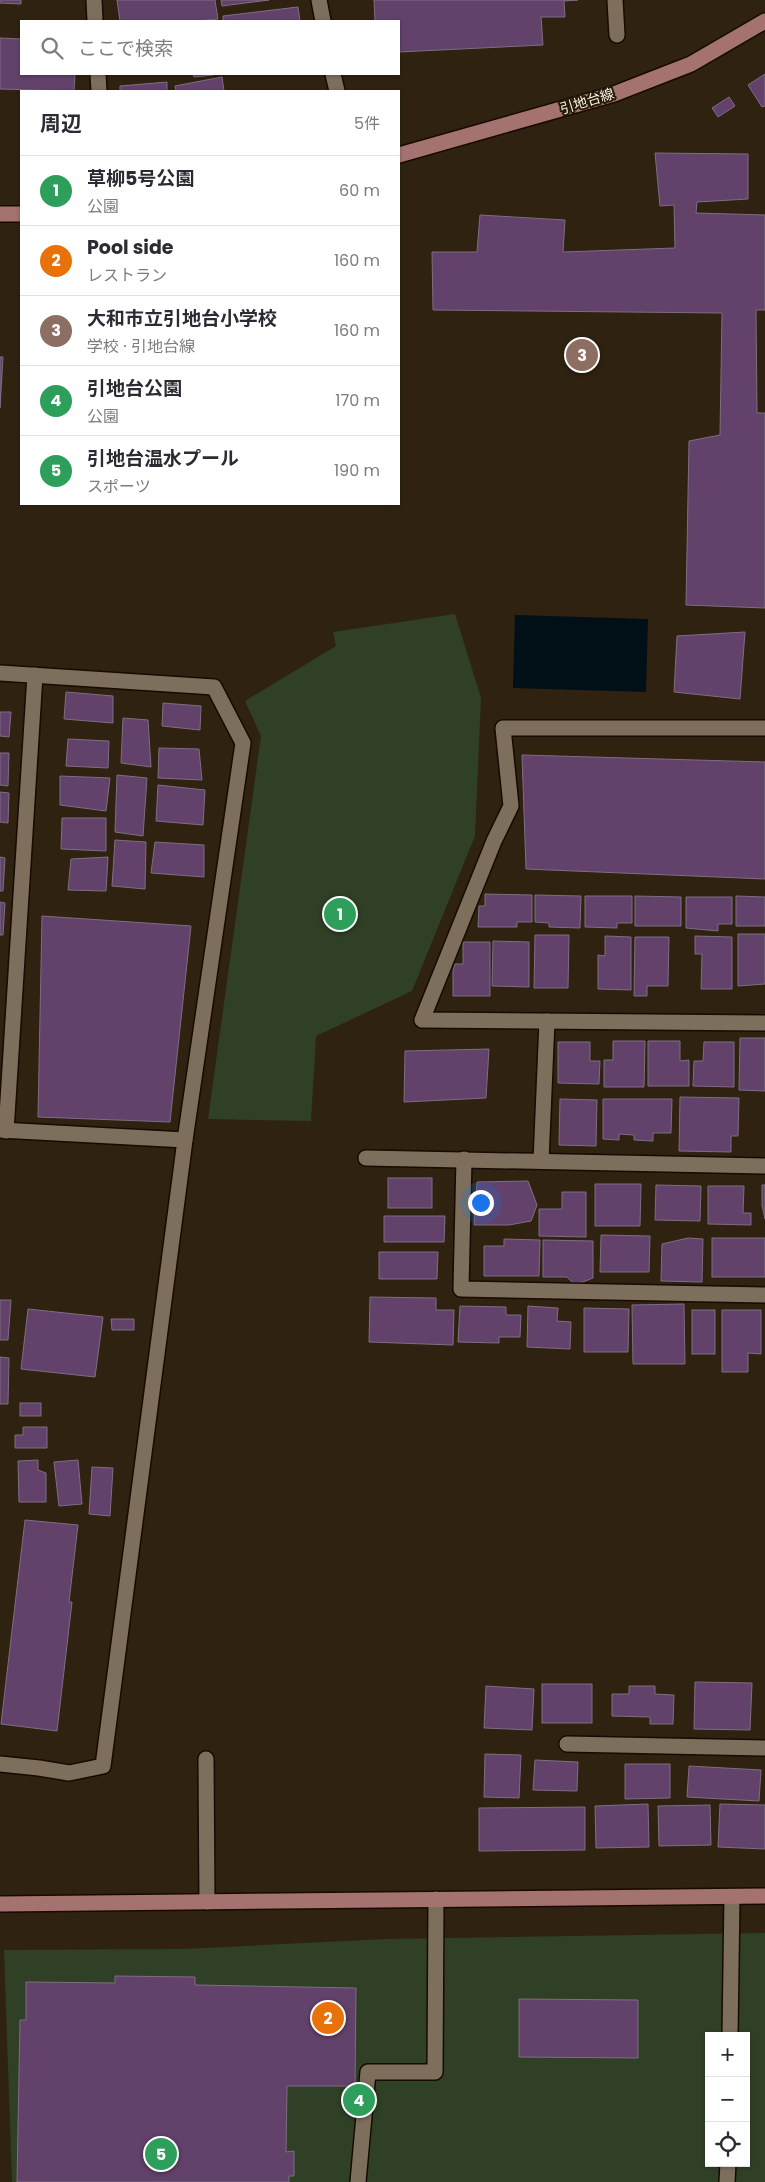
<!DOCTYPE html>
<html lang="ja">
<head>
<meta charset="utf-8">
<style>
  :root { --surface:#fff; --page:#f7f7f7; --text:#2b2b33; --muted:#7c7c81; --line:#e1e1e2; --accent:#7c6733 }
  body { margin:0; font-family:Poppins,"Noto Sans JP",sans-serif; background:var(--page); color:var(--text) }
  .controls { position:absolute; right:15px; bottom:15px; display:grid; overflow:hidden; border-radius:0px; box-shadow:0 1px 4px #0004 }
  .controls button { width:45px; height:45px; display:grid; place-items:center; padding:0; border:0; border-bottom:1px solid var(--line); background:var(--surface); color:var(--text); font:25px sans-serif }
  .you { position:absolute; left:480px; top:1202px; width:18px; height:18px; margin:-12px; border:4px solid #fff; border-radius:50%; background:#1a73e8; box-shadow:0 0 0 8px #1a73e833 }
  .badge { display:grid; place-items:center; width:32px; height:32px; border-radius:50%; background:var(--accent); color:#fff; font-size:16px; font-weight:700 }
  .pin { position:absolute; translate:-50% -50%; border:2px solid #fff; box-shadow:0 1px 5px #0006 }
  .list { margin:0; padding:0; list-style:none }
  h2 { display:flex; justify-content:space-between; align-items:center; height:65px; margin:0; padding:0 20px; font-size:21px }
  h2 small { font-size:16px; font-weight:400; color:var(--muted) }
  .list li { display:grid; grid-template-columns:32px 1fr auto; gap:15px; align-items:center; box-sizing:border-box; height:70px; padding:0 20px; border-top:1px solid var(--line) }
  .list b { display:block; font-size:19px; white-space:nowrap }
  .list p { margin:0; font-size:16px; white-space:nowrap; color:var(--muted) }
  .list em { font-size:16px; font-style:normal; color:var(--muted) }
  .icon { flex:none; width:28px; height:28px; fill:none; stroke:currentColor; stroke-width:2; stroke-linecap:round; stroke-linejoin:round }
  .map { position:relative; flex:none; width:765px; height:2182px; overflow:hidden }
  .search { position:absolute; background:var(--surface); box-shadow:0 1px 4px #0004; left:20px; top:20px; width:380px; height:55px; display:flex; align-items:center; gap:12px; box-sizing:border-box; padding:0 18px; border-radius:0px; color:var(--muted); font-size:19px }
  .panel { position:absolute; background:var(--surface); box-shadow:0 1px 4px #0004; left:20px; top:90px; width:380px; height:415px; border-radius:0px }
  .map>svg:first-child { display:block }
</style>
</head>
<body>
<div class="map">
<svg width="765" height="2182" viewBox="0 0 765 2182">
  <rect width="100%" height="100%" fill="#2f2211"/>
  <g fill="#2f4026" fill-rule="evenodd">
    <path d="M455,614L481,698L475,836L412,991L316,1036L311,1121L208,1119L261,736L245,701L336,646L333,632Z"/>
    <path d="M765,1933V2182H12L4,1950L184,1949L386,1939ZM709,2036H746V2163H709Z"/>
  </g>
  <path fill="#001016" d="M515,615L648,619L646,692L513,688Z"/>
  <g fill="#62426b" stroke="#7d6e81">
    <path d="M0,0H21V4L0,3Z"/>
    <path d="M117,0H215L218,19L198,21H120Z"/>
    <path d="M221,0H269L222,6Z"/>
    <path d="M374,0H578L564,1L565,17H541L543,45L399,52V21H375Z"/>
    <path d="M298,7L300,21H223V16Z"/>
    <path d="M0,38L21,39V74H75L74,91L0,89Z"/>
    <path d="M193,74H213V75L194,77Z"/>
    <path d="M765,74V106L762,107L748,85Z"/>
    <path d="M222,77L224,91H176L175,86Z"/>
    <path d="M167,82V91H120V86Z"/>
    <path d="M729,97L735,106L718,117L712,108Z"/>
    <path d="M655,153L748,154V199L697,202L696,213L765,215V310H756L757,413H765V608L686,605L689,441L720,435L722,313L433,310L432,252H477L480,215L565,220L563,252L675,248L674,205L660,206Z"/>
    <path d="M0,357H3L0,408Z"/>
    <path d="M745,632L740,699L674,692L677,636Z"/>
    <path d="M66,692L113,696V723L64,719Z"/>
    <path d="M163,703L201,706L200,730L162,726Z"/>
    <path d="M0,712H11L9,737L0,736Z"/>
    <path d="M123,718L148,720L151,767L121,763Z"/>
    <path d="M68,739L109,741L108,768L66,766Z"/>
    <path d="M159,748L199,749L202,780L158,778Z"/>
    <path d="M0,753H9L8,786L0,785Z"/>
    <path d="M522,755L765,762V879L526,869Z"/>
    <path d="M117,775L147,778L143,836L115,832Z"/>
    <path d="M60,776L110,778L106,811L60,805Z"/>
    <path d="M158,785L205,790L203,825L156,821Z"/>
    <path d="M0,792L9,793L8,823L0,822Z"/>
    <path d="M62,818H106V851L61,849Z"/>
    <path d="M115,840L146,842L145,889L112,886Z"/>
    <path d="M155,842L204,845V877L151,873Z"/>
    <path d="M0,857L5,858L3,891H0Z"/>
    <path d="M108,857L106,891L68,890L71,859Z"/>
    <path d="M485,894L532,895V922H517V927H478L479,906H485Z"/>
    <path d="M535,895L581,896L580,928L549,927V923L535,922Z"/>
    <path d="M585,896H632V923H617V928L585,927Z"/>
    <path d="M635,896L681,897V926H635Z"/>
    <path d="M736,896L765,897V926H736Z"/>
    <path d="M686,897H732V924H718V931L686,928Z"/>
    <path d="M0,902L5,903L3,935H0Z"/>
    <path d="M42,916L191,926L170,1122L38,1117Z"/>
    <path d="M738,934H765V984L738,986Z"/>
    <path d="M535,935H569L568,988H534Z"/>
    <path d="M605,936L631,937V990L598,989V955L605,956Z"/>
    <path d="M695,936L732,937V989H701L702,954H695Z"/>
    <path d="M635,937H669L668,986H647V996H634Z"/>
    <path d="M493,941L529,942V987L492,986Z"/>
    <path d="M463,942H490V996H453V971L455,964H463Z"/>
    <path d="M740,1038H765V1091L739,1090Z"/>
    <path d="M613,1041H645L644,1087H604V1060H613Z"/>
    <path d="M648,1041H680V1061L689,1060V1086H648Z"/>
    <path d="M558,1042H590V1061H600L599,1084L558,1083Z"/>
    <path d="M704,1042H734V1087L693,1086L694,1061H703Z"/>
    <path d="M489,1049L486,1098L404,1102L405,1051Z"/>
    <path d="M680,1097L739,1098L738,1136H731V1152L679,1151Z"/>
    <path d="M560,1099L597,1100L596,1146L559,1145Z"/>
    <path d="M603,1099H672L671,1133H653V1141L634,1140V1135L619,1134V1140L603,1139Z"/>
    <rect x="388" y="1178" width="44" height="30"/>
    <path d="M528,1181L537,1205L531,1221L509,1225H474L477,1182Z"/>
    <path d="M595,1184H641L640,1226H595Z"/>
    <path d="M656,1185L701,1186L700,1221L655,1220Z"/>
    <path d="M762,1185H765V1219L762,1205Z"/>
    <path d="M708,1186H744L743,1213H751V1225L708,1224Z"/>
    <path d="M562,1192H586V1237L539,1236V1209H562Z"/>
    <path d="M384,1216H445L444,1242H384Z"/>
    <path d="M601,1235L650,1236L649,1272H600Z"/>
    <path d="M688,1238L703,1239L702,1282L661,1281L662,1244Z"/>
    <rect x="712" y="1238" width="53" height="39"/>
    <path d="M504,1239L540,1240L539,1276H484V1246H504Z"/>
    <path d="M543,1240L593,1241V1278L575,1285L567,1277H543Z"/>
    <path d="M379,1252H438L437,1279H379Z"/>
    <path d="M370,1297L436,1298V1310H454L453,1345L369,1342Z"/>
    <path d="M0,1300H11L8,1340H0Z"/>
    <path d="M684,1304L685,1364H633L632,1305Z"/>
    <path d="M460,1306L506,1307V1315H521L520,1337H499V1343L458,1342Z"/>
    <path d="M528,1306L558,1308L557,1321L571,1322L570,1349L527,1347Z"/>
    <path d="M584,1308L629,1309L628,1352H584Z"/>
    <path d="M28,1309L103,1317L95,1377L21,1369Z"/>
    <rect x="692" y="1310" width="23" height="44"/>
    <path d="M722,1310H761V1354L748,1353V1372H722Z"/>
    <path d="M111,1319H134V1330H112Z"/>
    <path d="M0,1357L9,1358L8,1404H0Z"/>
    <rect x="20" y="1403" width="21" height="13"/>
    <path d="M23,1427H47V1448H15V1435H23Z"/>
    <path d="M38,1460V1470L46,1473V1502H19L18,1461Z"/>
    <path d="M78,1460L82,1504L59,1506L54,1462Z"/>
    <path d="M92,1467L113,1468L110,1516L89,1514Z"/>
    <path d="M25,1520L78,1525L69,1602H72L57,1731L1,1724Z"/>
    <path d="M695,1682L752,1683L750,1730L694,1729Z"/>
    <rect x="542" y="1684" width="50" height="39"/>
    <path d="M486,1686L534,1689L532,1730L484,1728Z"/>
    <path d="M629,1686H655V1694L674,1695L673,1724H650V1717L612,1716V1694H629Z"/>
    <path d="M485,1754L521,1755L519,1798L484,1797Z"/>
    <path d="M535,1760L578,1762L577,1791L533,1790Z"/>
    <path d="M625,1764H670V1798L625,1799Z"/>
    <path d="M689,1766L761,1770L759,1801L687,1797Z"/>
    <path d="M648,1804L649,1847L596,1848L595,1806Z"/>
    <path d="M720,1804L765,1805V1849L718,1847Z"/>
    <path d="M710,1805L711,1845L659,1846L658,1806Z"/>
    <path d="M585,1807V1850L479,1851V1808Z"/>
    <path d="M115,1976L195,1977V1985L356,1988L355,2086H287L286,2152L294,2151V2176H289V2182H17L20,2020H26V1982L115,1983Z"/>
    <path d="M519,1999L638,2000V2058L519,2057Z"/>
  </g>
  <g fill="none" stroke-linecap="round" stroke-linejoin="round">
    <defs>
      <g id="lane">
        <path d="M0,673L214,687L243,743L185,1140L103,1766L69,1773L39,1768L0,1764"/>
        <path d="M6,1131L35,675"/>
        <path d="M366,1158L765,1166"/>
        <path d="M464,1159L461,1289L765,1295"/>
        <path d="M541,1161L547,1021"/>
        <path d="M567,1744L765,1748"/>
        <path d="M206,1759L207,1902"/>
      </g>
      <g id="street">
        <path d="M94,0L95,21"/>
        <path d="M319,0L323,21"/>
        <path d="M615,0L617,35"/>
        <path d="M98,74L99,91"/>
        <path d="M333,74L337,91"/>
        <path d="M765,728H503L511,806L494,841L422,1020L765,1023"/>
        <path d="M0,1130L185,1140"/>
        <path d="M730,2036L732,1897"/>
        <path d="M358,2182L368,2072H435L436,1899"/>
        <path d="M727,2182L728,2163"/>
      </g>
      <g id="secondary">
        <path d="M399,155L614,94L691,64L765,21"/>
        <path d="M0,214H21"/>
        <path d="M0,1904L765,1896"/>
      </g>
    </defs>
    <use href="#lane" stroke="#170b00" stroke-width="18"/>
    <use href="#street" stroke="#170b00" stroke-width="18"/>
    <use href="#secondary" stroke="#170b00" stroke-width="18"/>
    <use href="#lane" stroke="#7e6f5c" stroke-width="15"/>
    <use href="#street" stroke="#7e6f5c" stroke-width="15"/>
    <use href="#secondary" stroke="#a4726f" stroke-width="15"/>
  </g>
  <g text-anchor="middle" stroke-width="4" stroke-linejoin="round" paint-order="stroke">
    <g font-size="14" fill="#fcf3e9" stroke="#251908">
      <text transform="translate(587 101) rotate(-17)" y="5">引地台線</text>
    </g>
  </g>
</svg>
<div class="controls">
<button>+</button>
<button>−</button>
<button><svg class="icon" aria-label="locate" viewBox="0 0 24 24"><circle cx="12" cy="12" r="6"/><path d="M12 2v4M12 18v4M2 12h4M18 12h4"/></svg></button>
</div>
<div class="you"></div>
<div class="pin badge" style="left:340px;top:914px;background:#2e9e5b">1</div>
<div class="pin badge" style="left:328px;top:2018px;background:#e8710a">2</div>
<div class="pin badge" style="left:582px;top:355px;background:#8d6e63">3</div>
<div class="pin badge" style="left:359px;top:2100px;background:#2e9e5b">4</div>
<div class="pin badge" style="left:161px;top:2154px;background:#2e9e5b">5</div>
<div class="search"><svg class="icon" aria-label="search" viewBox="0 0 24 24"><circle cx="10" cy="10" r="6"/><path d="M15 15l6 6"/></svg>ここで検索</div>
<section class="panel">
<h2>周辺<small>5件</small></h2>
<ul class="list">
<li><span class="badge" style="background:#2e9e5b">1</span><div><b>草柳5号公園</b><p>公園</p></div><em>60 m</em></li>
<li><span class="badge" style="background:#e8710a">2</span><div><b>Pool side</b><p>レストラン</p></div><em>160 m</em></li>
<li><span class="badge" style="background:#8d6e63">3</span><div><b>大和市立引地台小学校</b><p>学校 · 引地台線</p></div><em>160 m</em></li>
<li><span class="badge" style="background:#2e9e5b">4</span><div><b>引地台公園</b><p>公園</p></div><em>170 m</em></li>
<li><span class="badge" style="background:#2e9e5b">5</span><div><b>引地台温水プール</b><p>スポーツ</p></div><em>190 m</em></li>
</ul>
</section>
</div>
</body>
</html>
